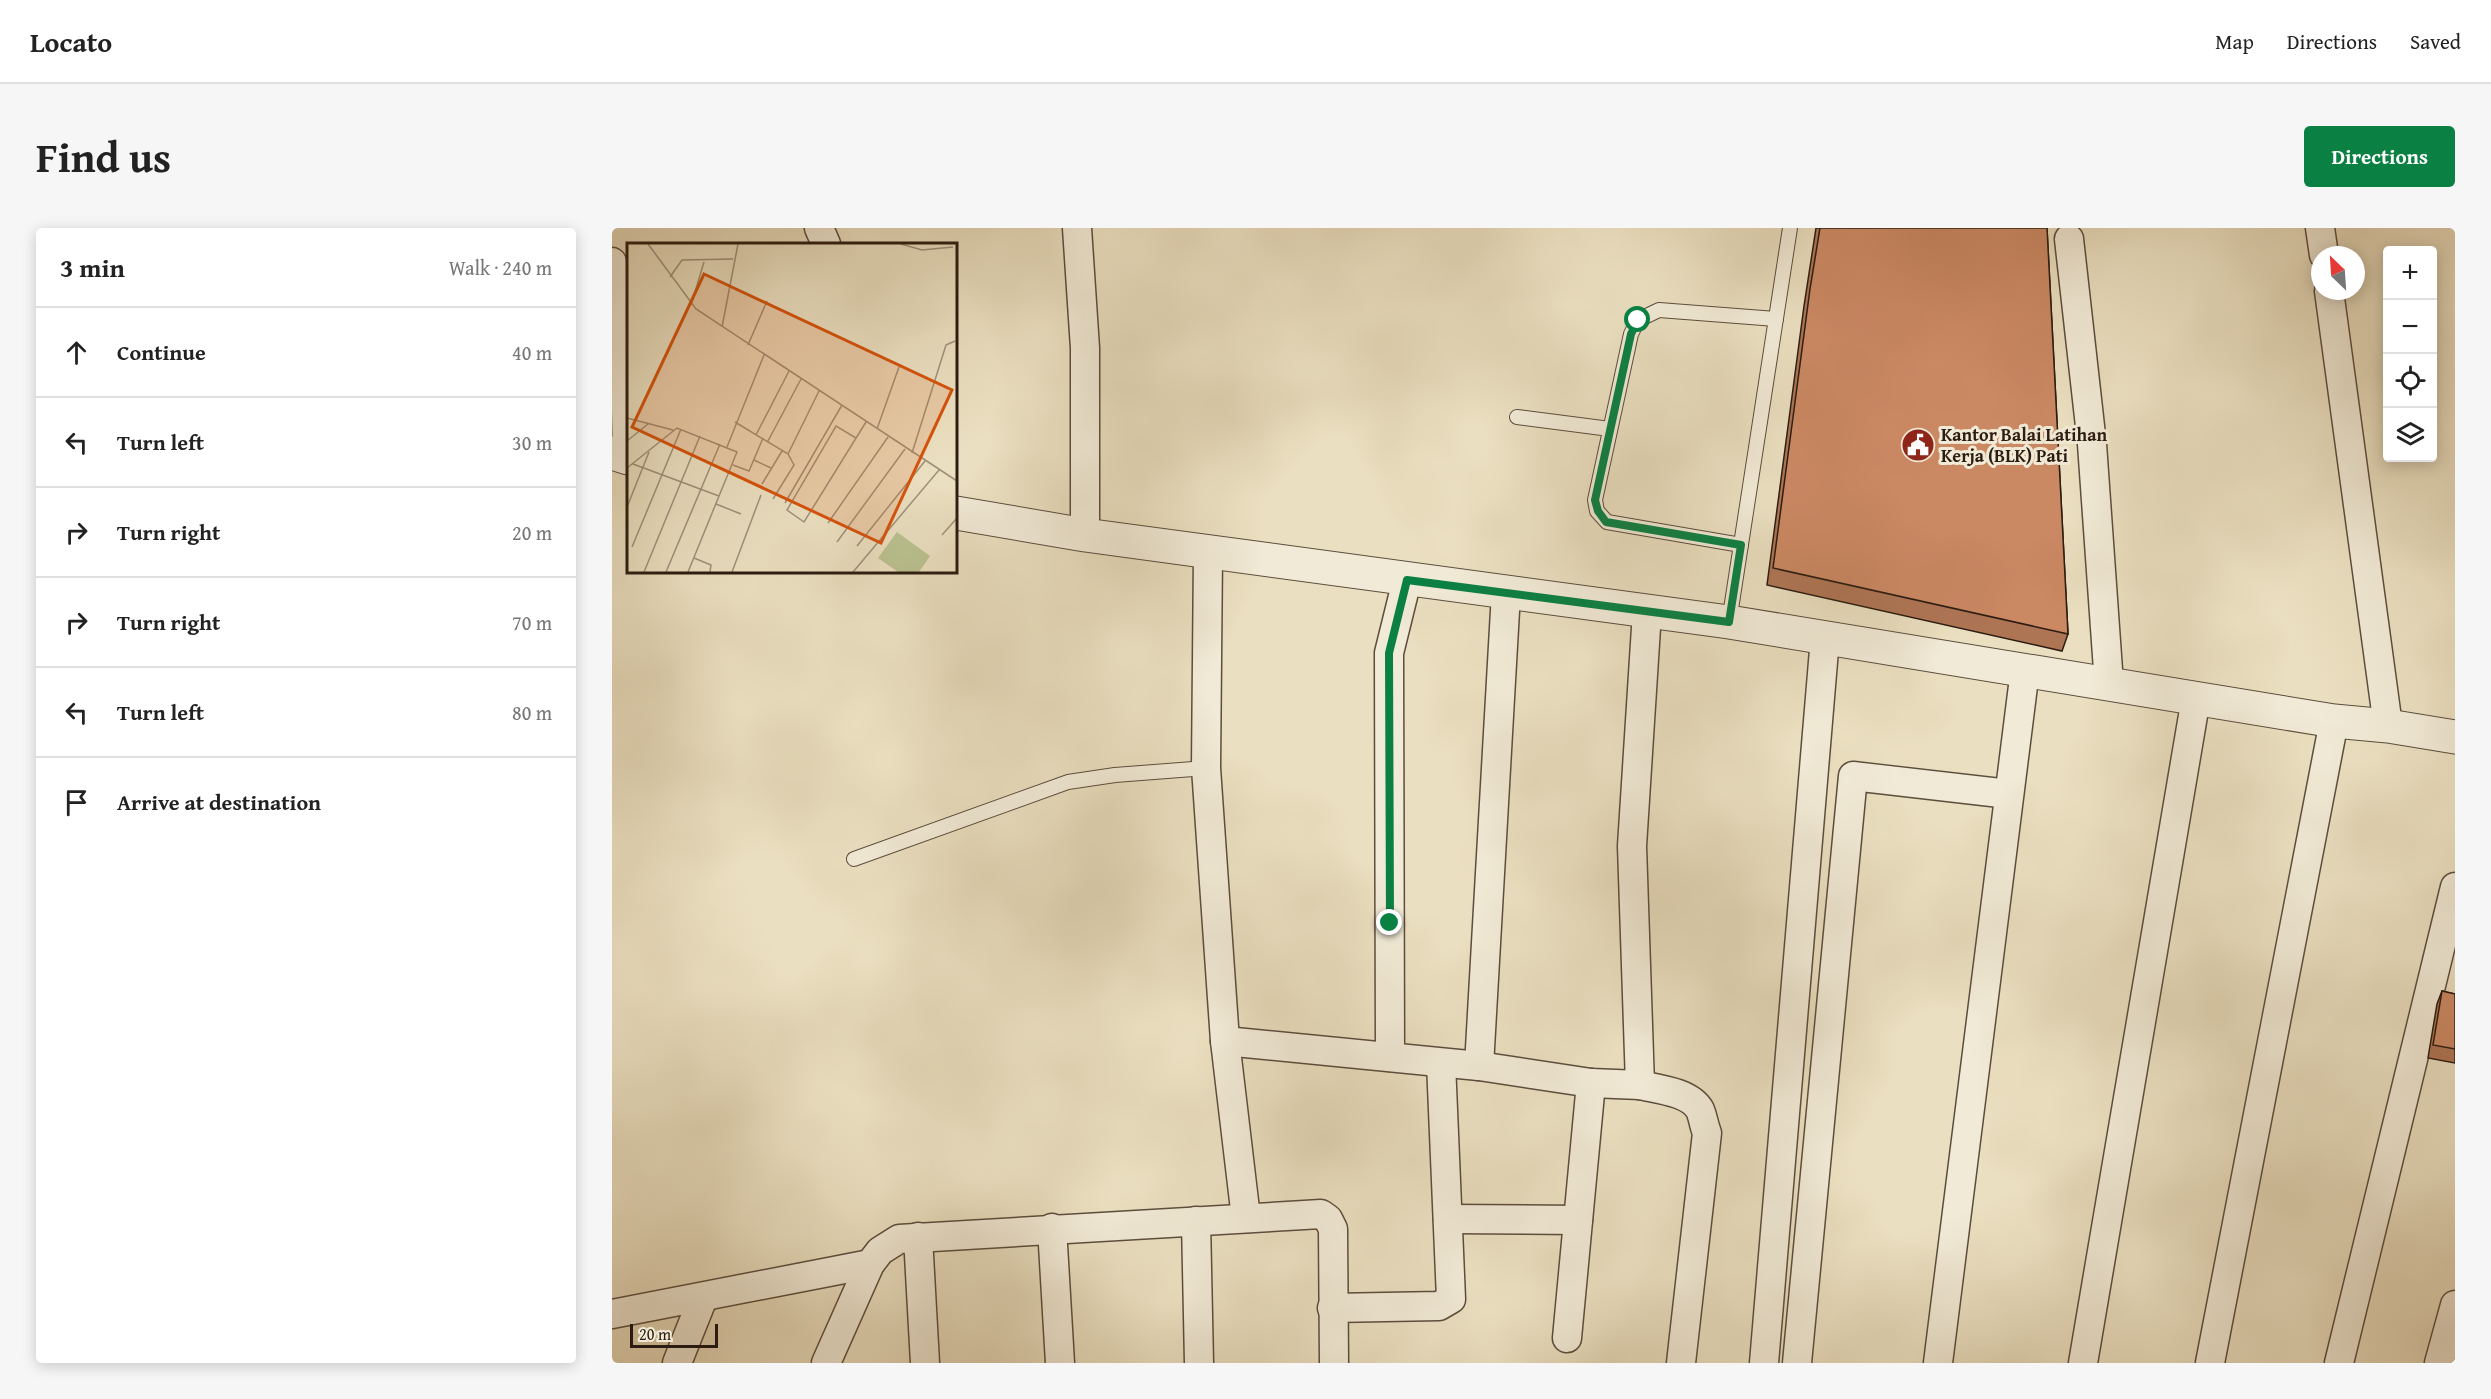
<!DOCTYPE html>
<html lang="en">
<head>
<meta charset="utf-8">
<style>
  :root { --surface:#fff; --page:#f6f6f6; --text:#222; --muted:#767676; --line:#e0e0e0; --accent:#0b8043 }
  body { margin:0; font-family:"Gentium Book Plus",serif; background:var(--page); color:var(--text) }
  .controls { position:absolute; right:18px; top:18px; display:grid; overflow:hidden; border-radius:6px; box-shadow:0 3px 15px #0003 }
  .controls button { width:54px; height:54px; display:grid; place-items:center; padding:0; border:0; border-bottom:2px solid var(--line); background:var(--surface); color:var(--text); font:30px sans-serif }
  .compass { position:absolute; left:1699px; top:18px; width:54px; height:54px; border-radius:50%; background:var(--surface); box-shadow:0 3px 15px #0003; rotate:335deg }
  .scale { position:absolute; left:18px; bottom:15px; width:88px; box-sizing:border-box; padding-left:6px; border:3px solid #2c1c11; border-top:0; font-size:16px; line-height:21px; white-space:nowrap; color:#2c1c11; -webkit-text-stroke:4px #f1ead6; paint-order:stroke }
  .stop { position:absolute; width:18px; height:18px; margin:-14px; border:4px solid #0b8043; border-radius:50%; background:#fff }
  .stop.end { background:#0b8043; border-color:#fff; box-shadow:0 2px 6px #0008 }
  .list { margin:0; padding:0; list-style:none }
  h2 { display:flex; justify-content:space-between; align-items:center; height:78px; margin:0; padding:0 24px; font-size:26px }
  h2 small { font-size:20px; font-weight:400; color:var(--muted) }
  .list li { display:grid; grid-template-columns:39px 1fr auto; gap:18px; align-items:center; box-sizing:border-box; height:90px; padding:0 24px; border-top:2px solid var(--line) }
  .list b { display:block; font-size:22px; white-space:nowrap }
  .list em { font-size:20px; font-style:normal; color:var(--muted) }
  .icon { flex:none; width:33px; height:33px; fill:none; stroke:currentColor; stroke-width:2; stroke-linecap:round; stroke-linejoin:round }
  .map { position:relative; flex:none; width:1843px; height:1135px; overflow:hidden; border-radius:6px }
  header { display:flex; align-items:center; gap:36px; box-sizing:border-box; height:84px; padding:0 30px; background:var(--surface); border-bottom:2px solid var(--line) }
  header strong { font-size:28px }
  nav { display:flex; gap:33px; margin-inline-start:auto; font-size:21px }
  .intro { display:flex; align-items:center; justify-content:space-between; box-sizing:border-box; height:144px; padding:0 36px }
  h1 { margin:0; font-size:42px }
  .button { padding:15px 27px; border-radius:6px; background:var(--accent); color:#fff; font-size:21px; font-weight:700 }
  main { display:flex; gap:36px; padding:0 36px }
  aside { flex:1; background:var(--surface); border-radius:6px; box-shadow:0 3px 15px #0003 }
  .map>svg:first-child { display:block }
</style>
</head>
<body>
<header>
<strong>Locato</strong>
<nav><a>Map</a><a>Directions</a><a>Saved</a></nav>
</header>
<div class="intro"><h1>Find us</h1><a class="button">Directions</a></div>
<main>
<aside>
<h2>3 min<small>Walk · 240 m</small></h2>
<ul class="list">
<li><svg class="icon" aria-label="ahead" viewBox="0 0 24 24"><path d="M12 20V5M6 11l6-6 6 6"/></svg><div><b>Continue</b></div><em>40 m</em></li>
<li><svg class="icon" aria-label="left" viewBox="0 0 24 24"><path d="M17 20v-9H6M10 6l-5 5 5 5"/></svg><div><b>Turn left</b></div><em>30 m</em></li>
<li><svg class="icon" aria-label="right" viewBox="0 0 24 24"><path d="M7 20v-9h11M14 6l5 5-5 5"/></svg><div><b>Turn right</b></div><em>20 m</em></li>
<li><svg class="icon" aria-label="right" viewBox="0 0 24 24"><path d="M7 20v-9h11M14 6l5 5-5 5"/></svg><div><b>Turn right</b></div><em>70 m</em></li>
<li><svg class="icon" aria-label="left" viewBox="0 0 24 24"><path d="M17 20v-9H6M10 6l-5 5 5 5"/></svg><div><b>Turn left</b></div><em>80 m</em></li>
<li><svg class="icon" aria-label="arrive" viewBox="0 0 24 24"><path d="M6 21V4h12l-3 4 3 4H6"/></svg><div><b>Arrive at destination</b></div></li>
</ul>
</aside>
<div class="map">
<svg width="1843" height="1135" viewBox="0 0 1843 1135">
  <rect width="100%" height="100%" fill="#eadfc0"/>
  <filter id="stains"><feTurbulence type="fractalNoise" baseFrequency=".00333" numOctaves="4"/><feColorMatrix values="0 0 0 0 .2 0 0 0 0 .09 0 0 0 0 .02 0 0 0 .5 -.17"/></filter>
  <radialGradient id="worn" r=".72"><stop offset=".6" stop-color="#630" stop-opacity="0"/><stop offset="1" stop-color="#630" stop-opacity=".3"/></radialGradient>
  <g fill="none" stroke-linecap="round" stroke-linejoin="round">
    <defs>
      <g id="service">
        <path d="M905,189L998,201"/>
        <path d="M1129,317L995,294L985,283L983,272L1019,106L1026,92L1047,82L1164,91"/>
        <path d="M1117,394L1178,0"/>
        <path d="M242,631L456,554L503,547L594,540"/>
      </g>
      <g id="minor">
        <path d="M207,0L214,16"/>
        <path d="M465,0L473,120V307"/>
        <path d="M1708,0L1712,27"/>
        <path d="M1457,11L1480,216L1497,456"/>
        <path d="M0,34L12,88L15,229"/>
        <path d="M1717,63L1776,498"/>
        <path d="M596,325L594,540L613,813L634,990"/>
        <path d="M613,813L867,838L979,855L1028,857L1020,618L1035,384"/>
        <path d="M778,829L777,425L795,352"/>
        <path d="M867,838L894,365"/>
        <path d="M1028,857C1046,861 1078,864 1088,882C1091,889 1092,898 1095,905L1069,1135"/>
        <path d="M836,991L966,992"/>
        <path d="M584,993L587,1135"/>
        <path d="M440,1000L448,1135"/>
        <path d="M306,1009L313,1135"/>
        <path d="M720,1080L827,1078L839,1071L829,835"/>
        <path d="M0,1086L258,1036"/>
        <path d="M955,1110L979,855"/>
        <path d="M65,1135L91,1070"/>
        <path d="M214,1135L258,1036L268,1023L287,1011L709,986L716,991L721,1001L722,1135"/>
        <path d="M1152,1135L1213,410"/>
        <path d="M1185,1135L1241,548L1397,566"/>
        <path d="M1326,1135L1413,442"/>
        <path d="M1471,1135L1584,470"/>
        <path d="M1598,1135L1722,493"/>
        <path d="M1727,1135L1843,659"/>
        <path d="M1827,1135L1843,1077"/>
      </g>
      <g id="tertiary">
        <path d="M0,225L16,230"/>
        <path d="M344,285L473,307L1117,394L1722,493L1776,498L1843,509"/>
      </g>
    </defs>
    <use href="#service" stroke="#5c4d3d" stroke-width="16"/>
    <use href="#minor" stroke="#5c4d3d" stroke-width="31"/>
    <use href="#tertiary" stroke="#5c4d3d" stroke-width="35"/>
    <use href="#service" stroke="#f1ead6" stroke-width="14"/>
    <use href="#minor" stroke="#f1ead6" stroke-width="28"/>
    <use href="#tertiary" stroke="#f1ead6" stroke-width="33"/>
  </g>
  <g fill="#ae7555" stroke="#2c1c11" stroke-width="1.5">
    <path d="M1204,0H1435L1456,406L1450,423L1155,357L1192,78Z"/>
    <path d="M1830,763L1843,766V835L1816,830L1825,776Z"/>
  </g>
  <g fill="#ca8863" stroke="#2c1c11" stroke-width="1.5">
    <path d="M1208,0H1435L1456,406L1161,340L1198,61Z"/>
    <path d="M1830,763L1843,766V821L1821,817Z"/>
  </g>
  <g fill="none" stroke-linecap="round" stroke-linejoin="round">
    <path stroke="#0b8043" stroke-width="8" d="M778,695L777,425L795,352L1117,394L1129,317L994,294L986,283L983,272L1019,106L1026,92"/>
  </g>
  <defs>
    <symbol id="civic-disc" viewBox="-11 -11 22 22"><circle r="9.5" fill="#8f2418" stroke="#f1ead6"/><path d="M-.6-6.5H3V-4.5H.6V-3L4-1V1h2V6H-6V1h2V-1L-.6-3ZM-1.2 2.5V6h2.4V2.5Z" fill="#fff"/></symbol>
  </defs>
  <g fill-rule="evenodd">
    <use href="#civic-disc" x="1287" y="198" width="38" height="38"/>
  </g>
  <g text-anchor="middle" stroke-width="6" stroke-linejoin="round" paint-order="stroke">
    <g font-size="18" font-weight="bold" fill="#2c1c11" stroke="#f1ead6" text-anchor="start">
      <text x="1329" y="213">Kantor Balai Latihan<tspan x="1329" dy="21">Kerja (BLK) Pati</tspan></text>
    </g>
  </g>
  <g transform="translate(15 15)">
    <rect width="330" height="330" fill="#eadfc0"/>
    <path d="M270,289L303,313L292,329H271L251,315Z" fill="#bac190"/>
    <path fill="none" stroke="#9e917a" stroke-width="1.5" d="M21,1L69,66L330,238M274,1L295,7L326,4M43,34L55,17L106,16M64,62L77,19M95,84L111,1M330,85V115M121,102L140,58M0,175L46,187M108,179L161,211L192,148M250,186L272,124M129,192L162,128M229,195L209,183L160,267L177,279L239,179M0,198L21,181M141,198L174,136M100,204L137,112M285,210L319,102L328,98M127,217L144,225M6,221L92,253M106,222L122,228L136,195M0,225L50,185L110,209L61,329M135,241L155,208M146,256L167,222L161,211M158,260L215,162M89,261L114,271M0,264L22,209M201,280L261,194M315,292L330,275M210,299L278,206M230,303L298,218M5,304L54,186M67,315L84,322L83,329M17,329L73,193M39,329L93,201M105,329L134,252M226,329L312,227"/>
    <path fill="#d5530c" fill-opacity="0.15" stroke="#d5530c" stroke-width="3" d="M77,31L325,147L254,300L5,184Z"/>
    <rect width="330" height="330" fill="none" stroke="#2c1c11" stroke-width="3"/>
  </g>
  <rect width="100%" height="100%" filter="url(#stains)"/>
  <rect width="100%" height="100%" fill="url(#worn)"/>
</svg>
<div class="controls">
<button>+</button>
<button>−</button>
<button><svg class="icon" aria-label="locate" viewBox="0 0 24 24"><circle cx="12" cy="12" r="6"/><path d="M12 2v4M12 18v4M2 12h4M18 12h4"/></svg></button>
<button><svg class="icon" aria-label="layers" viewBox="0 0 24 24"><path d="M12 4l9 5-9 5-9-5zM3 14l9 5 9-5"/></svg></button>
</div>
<svg class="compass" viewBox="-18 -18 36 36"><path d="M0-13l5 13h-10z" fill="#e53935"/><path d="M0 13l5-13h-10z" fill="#767676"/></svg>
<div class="scale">20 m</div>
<div class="stop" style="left:1026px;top:92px"></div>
<div class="stop end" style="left:778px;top:695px"></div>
</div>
</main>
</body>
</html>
